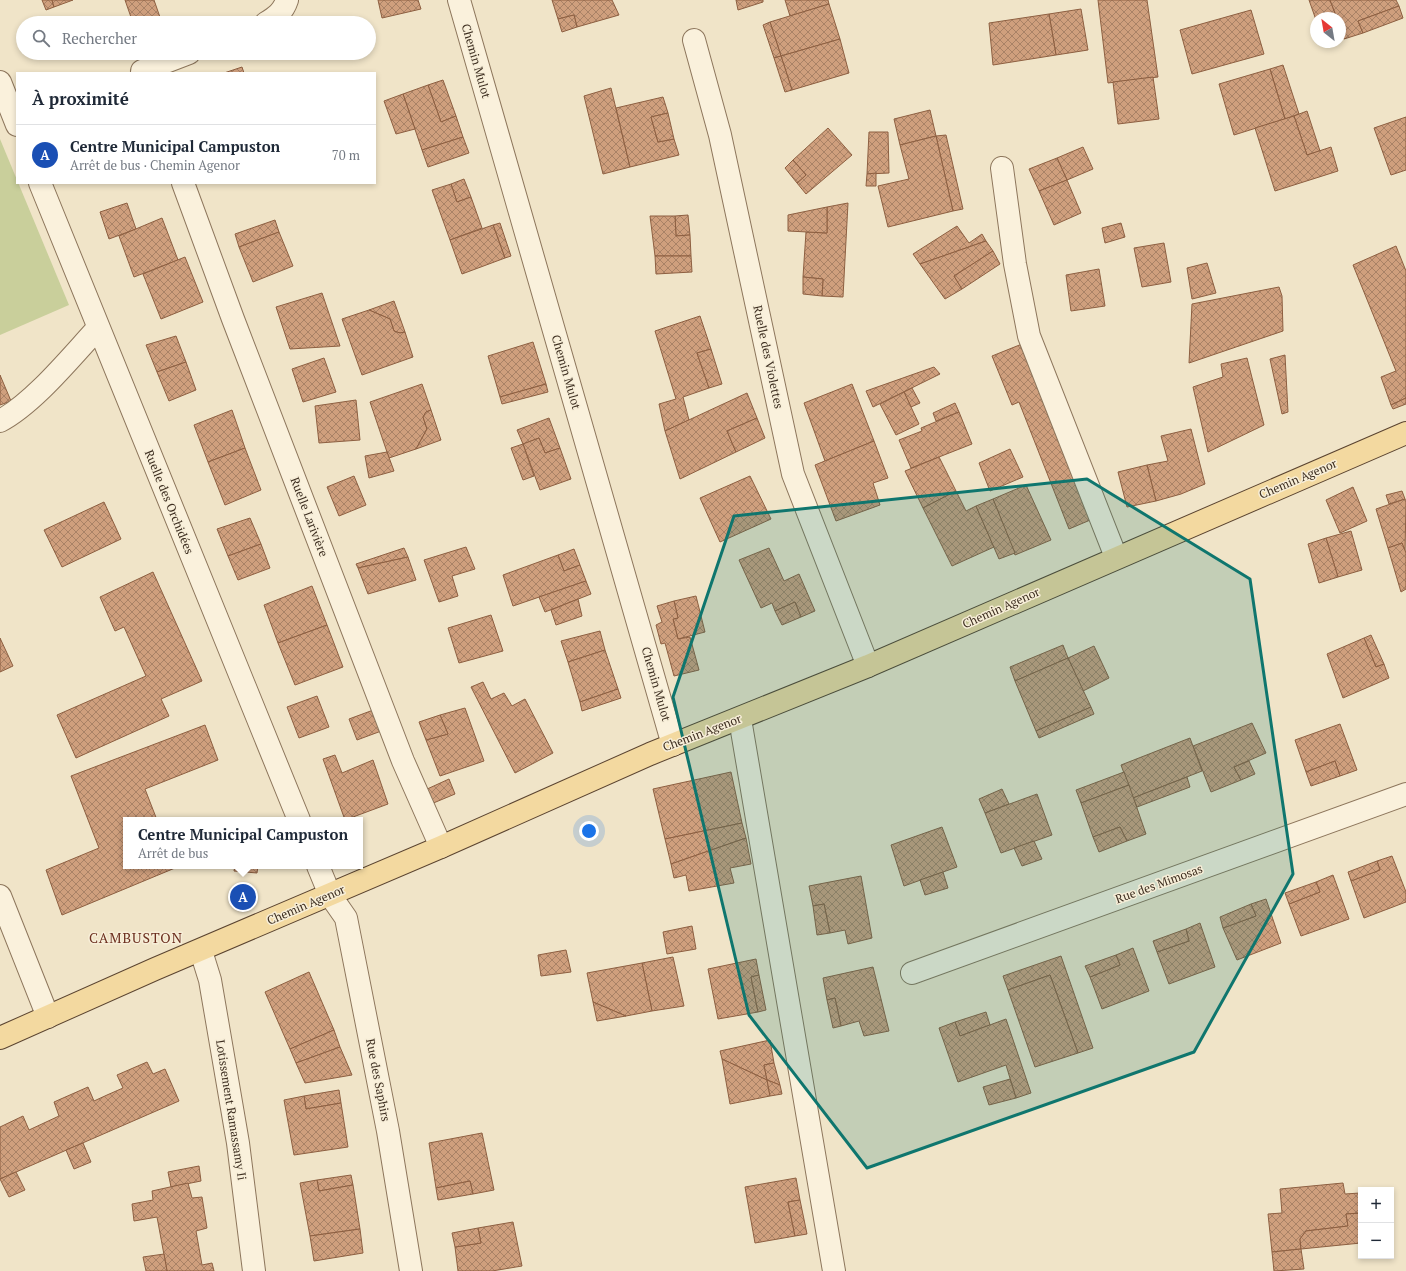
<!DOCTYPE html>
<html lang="fr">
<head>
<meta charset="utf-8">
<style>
  :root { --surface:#fff; --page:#f6f6f7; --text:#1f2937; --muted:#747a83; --line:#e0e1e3; --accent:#d93025 }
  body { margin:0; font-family:"PT Serif",serif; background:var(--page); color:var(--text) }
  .controls { position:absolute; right:12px; bottom:12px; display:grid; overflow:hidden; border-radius:0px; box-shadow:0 2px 6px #0003 }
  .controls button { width:36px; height:36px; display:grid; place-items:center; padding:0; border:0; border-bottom:1px solid var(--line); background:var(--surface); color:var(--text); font:20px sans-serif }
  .compass { position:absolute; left:1310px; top:12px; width:36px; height:36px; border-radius:50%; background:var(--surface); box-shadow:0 2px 6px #0003; rotate:329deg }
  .you { position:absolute; left:589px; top:831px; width:14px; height:14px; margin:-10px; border:3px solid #fff; border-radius:50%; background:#1a73e8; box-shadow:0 0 0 6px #1a73e833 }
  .badge { display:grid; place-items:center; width:26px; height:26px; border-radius:50%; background:var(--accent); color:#fff; font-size:13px; font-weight:700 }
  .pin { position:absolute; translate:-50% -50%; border:2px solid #fff; box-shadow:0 1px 4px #0006 }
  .popup { position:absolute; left:123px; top:817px; width:240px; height:52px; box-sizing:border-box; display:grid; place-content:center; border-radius:0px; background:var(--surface); filter:drop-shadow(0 1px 3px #0005); font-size:13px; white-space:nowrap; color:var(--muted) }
  .popup b { font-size:15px; color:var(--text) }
  .popup::after { content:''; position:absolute; left:50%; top:100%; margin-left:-8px; border:8px solid transparent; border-top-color:var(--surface) }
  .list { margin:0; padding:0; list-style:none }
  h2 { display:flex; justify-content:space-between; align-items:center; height:52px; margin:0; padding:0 16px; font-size:17px }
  h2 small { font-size:13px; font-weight:400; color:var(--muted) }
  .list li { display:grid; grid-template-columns:26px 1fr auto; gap:12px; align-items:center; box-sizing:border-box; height:60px; padding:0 16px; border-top:1px solid var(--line) }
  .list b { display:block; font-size:15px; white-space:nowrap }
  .list p { margin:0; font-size:13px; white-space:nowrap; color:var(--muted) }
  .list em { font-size:13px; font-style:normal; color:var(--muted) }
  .icon { flex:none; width:22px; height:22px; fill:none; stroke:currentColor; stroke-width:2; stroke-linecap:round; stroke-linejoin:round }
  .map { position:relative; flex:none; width:1406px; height:1271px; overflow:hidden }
  .search { position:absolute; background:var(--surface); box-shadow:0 2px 6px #0003; left:16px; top:16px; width:360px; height:44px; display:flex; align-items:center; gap:10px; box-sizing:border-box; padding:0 14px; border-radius:22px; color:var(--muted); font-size:15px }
  .panel { position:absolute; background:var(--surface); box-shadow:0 2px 6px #0003; left:16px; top:72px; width:360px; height:112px; border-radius:0px }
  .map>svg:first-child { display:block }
</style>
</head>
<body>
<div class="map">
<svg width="1406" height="1271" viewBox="0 0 1406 1271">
  <defs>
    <pattern id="building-cross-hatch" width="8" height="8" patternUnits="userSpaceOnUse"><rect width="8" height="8" fill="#cf9f7d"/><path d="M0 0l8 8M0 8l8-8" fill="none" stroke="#a98266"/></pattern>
  </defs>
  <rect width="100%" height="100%" fill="#f0e4c8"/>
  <path fill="#c9cf9b" d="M0,139L69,305L0,335Z"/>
  <g fill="url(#building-cross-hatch)" stroke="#8d5f41">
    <path d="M42,0H52L54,7L46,10Z"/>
    <path d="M52,0H73L54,7Z"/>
    <path d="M125,0H154L162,23H133Z"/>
    <path d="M378,0H418L421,9L382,18Z"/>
    <path d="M552,0H612L619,15L577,27L574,15L558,19Z"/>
    <path d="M736,0H763V2L738,10Z"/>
    <path d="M785,0H828L829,4L790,16Z"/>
    <path d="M1098,0H1147L1158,77L1108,83Z"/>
    <path d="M1309,0H1330L1336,16L1316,18V20Z"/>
    <path d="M1330,0H1396L1399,6L1358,21L1363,33L1344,39L1340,27V18H1337Z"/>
    <path d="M829,4L840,39L781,56L770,22Z"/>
    <path d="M1399,6L1403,18L1363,33L1358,21Z"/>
    <path d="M1081,9L1088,50L1056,55L1049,14Z"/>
    <path d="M1251,10L1264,54L1192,74L1180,30Z"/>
    <path d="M1049,14L1056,55L993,65L989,23Z"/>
    <path d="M574,15L577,27L562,32L558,19Z"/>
    <path d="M770,22L781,56L774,58L763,25Z"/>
    <path d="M840,39L849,73L792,90L781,56Z"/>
    <path d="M781,56L792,90L785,92L774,58Z"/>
    <path d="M1283,65L1299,114L1285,119L1270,69Z"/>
    <path d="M242,67L244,73H224Z"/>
    <path d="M1270,69L1285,119L1234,135L1219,84Z"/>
    <path d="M1153,77L1159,119L1118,124L1113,82Z"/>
    <path d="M443,80L456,116L441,122L428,85Z"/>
    <path d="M428,85L441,122L456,116L463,137L422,150L403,94Z"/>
    <path d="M611,88L630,167L603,174L584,96Z"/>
    <path d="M403,94L415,129L396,134L384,101Z"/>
    <path d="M663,97L668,113L651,117L658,142L674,139L679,155L630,167L616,108Z"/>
    <path d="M930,110L936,136L900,145L894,119Z"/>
    <path d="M1307,111L1320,151L1307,155L1294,116Z"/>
    <path d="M668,113L674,139L658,142L651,117Z"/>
    <path d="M1294,116L1307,155L1331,147L1338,171L1275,191L1255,128Z"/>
    <path d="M1406,117V170L1391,175L1374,128Z"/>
    <path d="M828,128L852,155L806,194L797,183L806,175L793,160Z"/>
    <path d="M869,132H888L889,173L867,174Z"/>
    <path d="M946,135L963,209L953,211L936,136Z"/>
    <path d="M936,136L953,211L888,227L878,186L909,179L900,145Z"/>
    <path d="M463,137L469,153L428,167L422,150Z"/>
    <path d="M1083,147L1093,169L1067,180L1057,158Z"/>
    <path d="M1057,158L1067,180L1039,191L1029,169Z"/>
    <path d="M793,160L806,175L797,183L785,168Z"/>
    <path d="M876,173V186H866L867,174Z"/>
    <path d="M464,179L471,197L457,202L451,184Z"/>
    <path d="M1067,180L1081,213L1054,225L1039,191Z"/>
    <path d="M451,184L457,202L471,197L482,228L450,240L432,190Z"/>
    <path d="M127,203L136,229L109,239L100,212Z"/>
    <path d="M848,203L843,297L822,296L823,279L803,277L806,232L827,233V207Z"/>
    <path d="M827,207V233L788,231V215Z"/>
    <path d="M688,215L690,235L676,236L675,216Z"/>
    <path d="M650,216H675L676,236L690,235L691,256H655Z"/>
    <path d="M162,218L178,260L134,277L119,236Z"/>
    <path d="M275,220L279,232L239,247L235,234Z"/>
    <path d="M500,223L511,256L505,258L493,225Z"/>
    <path d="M1121,223L1125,237L1105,243L1102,228Z"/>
    <path d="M493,225L505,258L462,274L450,240Z"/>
    <path d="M957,226L969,243L982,234L986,241L920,264L913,254Z"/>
    <path d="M279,232L293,266L253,282L239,247Z"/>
    <path d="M986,241L993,251L954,276L962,289L945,299L920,264Z"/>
    <path d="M1164,243L1171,282L1142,287L1134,248Z"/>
    <path d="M1396,246L1406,271V398L1391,405L1381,377L1396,371L1353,265Z"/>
    <path d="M993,251L1000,264L962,289L954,276Z"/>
    <path d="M655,256H691L692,272L656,274Z"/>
    <path d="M185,257L203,302L161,319L143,274Z"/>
    <path d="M1207,263L1216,293L1192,299L1187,268Z"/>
    <path d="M1099,269L1105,306L1071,311L1066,275Z"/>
    <path d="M803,277L823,279L822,296L803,294Z"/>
    <path d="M1279,287L1282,296L1283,331L1189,363L1192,304Z"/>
    <path d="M322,293L340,346L290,349L276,307Z"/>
    <path d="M394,301L405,332L400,333L394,331L390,319L369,310Z"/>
    <path d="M369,310L390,319L394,331L400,333L405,332L413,357L362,375L342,319Z"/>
    <path d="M700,316L711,349L697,353L709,388L683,397L689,420L665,431L659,404L676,399L655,331Z"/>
    <path d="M176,336L186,362L157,372L146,345Z"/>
    <path d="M533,342L546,384L500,397L488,356Z"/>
    <path d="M1022,344L1095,518L1069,529L1019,402L1012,405L992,356Z"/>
    <path d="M711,349L722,384L709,388L697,353Z"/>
    <path d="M1285,355L1288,412L1282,414L1270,359Z"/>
    <path d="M324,358L336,392L303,402L292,369Z"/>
    <path d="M1247,358L1264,425L1208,452L1193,387L1223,377L1221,364Z"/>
    <path d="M186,362L196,390L169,401L157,372Z"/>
    <path d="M934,367L940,374L873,407L866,391Z"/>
    <path d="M0,375L11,401L0,405Z"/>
    <path d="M422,384L431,410L426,412L423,417L427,429L416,449L389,458L370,402Z"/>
    <path d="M546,384L548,392L502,404L500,397Z"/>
    <path d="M852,384L874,441L825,461L804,403Z"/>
    <path d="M912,388L920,403L911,407L904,392Z"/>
    <path d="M904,392L919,424L896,435L880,404Z"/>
    <path d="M747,393L757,418L727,431L736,452L680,479L665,431Z"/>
    <path d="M1406,398V404L1393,409L1391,405Z"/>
    <path d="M356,400L360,440L319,443L315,406Z"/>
    <path d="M955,403L959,412L936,421L933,413Z"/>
    <path d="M232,410L245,448L208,462L194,425Z"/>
    <path d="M431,410L441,440L416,449L427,429L423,417L426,412Z"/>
    <path d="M959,412L972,444L911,468L899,440L922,431L921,428Z"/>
    <path d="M549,418L560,448L545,453L539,438L523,444L517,430Z"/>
    <path d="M757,418L765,438L736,452L727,431Z"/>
    <path d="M1191,429L1205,484L1181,494L1156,501L1147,465L1168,461L1161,436Z"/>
    <path d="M539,438L545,453L560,448L571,479L540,490L523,444Z"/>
    <path d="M874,441L888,478L873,483L880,505L836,521L815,465Z"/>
    <path d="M523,444L534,476L523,480L511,448Z"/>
    <path d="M245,448L261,490L225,505L208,462Z"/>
    <path d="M1010,449L1023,477L990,491L979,463Z"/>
    <path d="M387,452L394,471L369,478L365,456Z"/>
    <path d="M939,457L956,491L923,508L905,471Z"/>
    <path d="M1147,465L1156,501L1127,507L1118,472Z"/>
    <path d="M354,476L366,505L339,516L327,487Z"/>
    <path d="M750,476L771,519L720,542L700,498Z"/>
    <path d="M1026,485L1051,540L1015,555L993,499Z"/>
    <path d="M1353,487L1367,521L1340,533L1326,500Z"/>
    <path d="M956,491L966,511L976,506L994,547L952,566L923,508Z"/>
    <path d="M1402,491L1405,499L1389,504L1386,495Z"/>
    <path d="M993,499L1015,553L999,559L976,506Z"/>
    <path d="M1405,499L1406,501L1405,554L1402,543L1388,548L1376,509Z"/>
    <path d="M104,502L121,539L62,567L44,530Z"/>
    <path d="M250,518L261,544L228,556L217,529Z"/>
    <path d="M1351,531L1362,570L1338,577L1326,538Z"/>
    <path d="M1326,538L1338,577L1319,583L1308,544Z"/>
    <path d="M1402,543L1406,553V589L1401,592L1388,548Z"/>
    <path d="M261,544L270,568L238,580L228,556Z"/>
    <path d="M466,547L475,569L452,576L458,596L439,602L424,560Z"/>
    <path d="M404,548L408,557L358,568L356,564Z"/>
    <path d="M769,548L784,581L799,574L815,611L801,617L795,602L775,611L772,603L761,608L739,560Z"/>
    <path d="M574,549L580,565L564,571L558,555Z"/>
    <path d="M558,555L564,571L580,565L586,581L513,606L503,575Z"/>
    <path d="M408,557L416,580L368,594L358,568Z"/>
    <path d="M153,572L202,681L161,699L169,716L76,758L57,715L146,676L124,627L115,631L100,597Z"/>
    <path d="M586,581L591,594L545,612L539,597Z"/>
    <path d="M312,586L327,625L278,643L264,605Z"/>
    <path d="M696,596L705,632L678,639L673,619L678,618L674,601Z"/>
    <path d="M578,599L582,616L556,625L551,610Z"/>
    <path d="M674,601L678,618L673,619L678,639L690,637L699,670L674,676L665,643L661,644L656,625L662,622L657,606Z"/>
    <path d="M795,602L801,617L782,625L775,611Z"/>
    <path d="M491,615L503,651L459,663L448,628Z"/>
    <path d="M327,625L343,667L295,685L278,643Z"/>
    <path d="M600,631L605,650L568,662L561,641Z"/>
    <path d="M1371,635L1384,664L1376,667L1364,638Z"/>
    <path d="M0,638L13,666L0,672Z"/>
    <path d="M1364,638L1376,667L1384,664L1389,678L1343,698L1327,654Z"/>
    <path d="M1063,645L1068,658L1015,681L1010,667Z"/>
    <path d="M1094,646L1109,678L1083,691L1068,658Z"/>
    <path d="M605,650L618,689L580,702L568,662Z"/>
    <path d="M1068,658L1091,707L1036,731L1015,681Z"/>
    <path d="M483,682L491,699L504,693L512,706L525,699L553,753L515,773L471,687Z"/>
    <path d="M618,689L621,698L582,711L580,702Z"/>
    <path d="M317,696L329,727L299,738L287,707Z"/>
    <path d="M1091,707L1094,714L1039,738L1036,731Z"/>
    <path d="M465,708L484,761L440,776L426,740L448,734L440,715Z"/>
    <path d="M376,709L384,730L357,740L349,719Z"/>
    <path d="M440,715L448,734L426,740L419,722Z"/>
    <path d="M1252,723L1266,753L1234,767L1241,780L1211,792L1193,746Z"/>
    <path d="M1340,724L1357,770L1340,776L1335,761L1306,772L1295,740Z"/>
    <path d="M205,725L218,760L145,789L157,820H126V866H174L175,868L62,915L46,870L99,848L71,776Z"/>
    <path d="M1190,738L1202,771L1133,798L1121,765Z"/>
    <path d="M335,755L342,773L373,760L388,804L345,820L323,759Z"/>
    <path d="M1249,761L1255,774L1241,780L1234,767Z"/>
    <path d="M1335,761L1340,776L1311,786L1306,772Z"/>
    <path d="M731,772L742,823L665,839L653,789Z"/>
    <path d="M1124,772L1129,785L1081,803L1076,790Z"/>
    <path d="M1187,777L1190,787L1137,807L1133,798Z"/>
    <path d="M449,779L455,794L431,804L425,790Z"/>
    <path d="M1129,785L1146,834L1127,841L1120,827L1093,837L1081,803Z"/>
    <path d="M1002,789L1009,804L985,813L979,799Z"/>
    <path d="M1037,794L1052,835L1001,853L985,813Z"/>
    <path d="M742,823L746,838L671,864L665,839Z"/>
    <path d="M942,827L957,867L904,886L891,845Z"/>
    <path d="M1120,827L1127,841L1099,852L1093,837Z"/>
    <path d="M746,838L751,864L730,868L734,883L689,891L686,875L674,878L671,864Z"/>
    <path d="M1034,841L1042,859L1022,866L1014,848Z"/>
    <path d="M1392,856L1406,892V902L1364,918L1351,881L1380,870L1377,861Z"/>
    <path d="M1377,861L1380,870L1351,881L1348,872Z"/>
    <path d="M235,866H258L257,873L234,871Z"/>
    <path d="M943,872L948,888L925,895L920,880Z"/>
    <path d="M1333,875L1349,919L1301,936L1289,904L1320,892L1316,882Z"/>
    <path d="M861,876L872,938L848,944L845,930L830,933L824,904L813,906L809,886Z"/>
    <path d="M1316,882L1320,892L1289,904L1285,893Z"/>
    <path d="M1266,899L1281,943L1237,960L1223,928L1256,916L1251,904Z"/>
    <path d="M824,904L830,933L817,935L813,906Z"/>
    <path d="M1251,904L1256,916L1223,928L1220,917Z"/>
    <path d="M1200,923L1215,967L1169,984L1157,952L1189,941L1186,929Z"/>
    <path d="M692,926L696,949L667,954L663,932Z"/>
    <path d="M1186,929L1189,941L1157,952L1153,941Z"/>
    <path d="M1133,948L1149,991L1102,1009L1090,977L1120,965L1116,955Z"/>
    <path d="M566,950L571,972L541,976L538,955Z"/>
    <path d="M1116,955L1120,965L1090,977L1085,966Z"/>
    <path d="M1061,956L1093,1048L1078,1053L1050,975L1008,990L1003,976Z"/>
    <path d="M673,957L684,1006L652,1011L642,963Z"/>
    <path d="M756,959L759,975L751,977L758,1012L718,1019L708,969Z"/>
    <path d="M642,963L652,1011L626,1016L593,1002L587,973Z"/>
    <path d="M873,967L889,1031L864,1036L859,1021L841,1026L835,998L827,1000L823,978Z"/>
    <path d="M309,972L334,1030L290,1049L265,992Z"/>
    <path d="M759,975L766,1010L758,1012L751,977Z"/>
    <path d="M1050,975L1078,1053L1035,1067L1008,990Z"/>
    <path d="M835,998L841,1026L833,1028L827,1000Z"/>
    <path d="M593,1002L626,1016L597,1021Z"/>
    <path d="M986,1012L990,1025L960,1036L955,1022Z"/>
    <path d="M1006,1019L1031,1093L1016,1098L1006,1065L958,1082L939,1028L955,1022L960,1036Z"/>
    <path d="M334,1030L340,1047L296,1063L290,1049Z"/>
    <path d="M770,1040L774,1063L764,1065L767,1080L722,1059L720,1051Z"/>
    <path d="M340,1047L352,1075L305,1083L296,1063Z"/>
    <path d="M722,1059L767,1080L770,1096L730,1104Z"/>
    <path d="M147,1062L153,1074L165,1069L179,1101L0,1179V1127L23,1116L29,1130L59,1116L54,1102L88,1087L94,1101L107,1095L123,1088L117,1075Z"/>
    <path d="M774,1063L780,1085L767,1080L764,1065Z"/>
    <path d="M1010,1079L1016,1098L989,1105L983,1087Z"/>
    <path d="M767,1080L780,1085L782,1094L770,1096Z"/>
    <path d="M339,1090L341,1103L306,1109L304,1096Z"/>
    <path d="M304,1096L306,1109L341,1103L348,1147L294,1155L284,1100Z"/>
    <path d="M482,1133L494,1190L473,1194L470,1181L436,1188L429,1143Z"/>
    <path d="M83,1143L91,1162L74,1169L66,1150Z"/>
    <path d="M199,1166L201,1181L171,1187L168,1172Z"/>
    <path d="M16,1172L25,1190L9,1197L0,1179Z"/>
    <path d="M351,1175L353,1185L319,1191L317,1180Z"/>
    <path d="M796,1178L800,1200L788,1202L795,1236L755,1243L745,1187Z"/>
    <path d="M317,1180L319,1191L353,1185L360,1229L310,1236L300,1183Z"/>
    <path d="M470,1181L473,1194L438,1200L436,1188Z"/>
    <path d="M188,1183L192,1198L202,1197L207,1228L196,1231L202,1265L212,1263L214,1271H167L157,1217L134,1221L132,1204L153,1200L152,1191Z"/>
    <path d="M1343,1183L1345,1194L1360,1193L1361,1202V1213L1346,1214L1348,1226L1306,1231L1300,1239L1301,1249L1272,1252L1268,1214L1282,1213L1280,1189Z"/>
    <path d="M800,1200L807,1234L795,1236L788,1202Z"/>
    <path d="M1361,1213V1243L1301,1249L1300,1239L1306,1231L1348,1226L1346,1214Z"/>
    <path d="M513,1222L522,1266L492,1271H458L455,1247L481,1243L478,1228Z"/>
    <path d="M478,1228L481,1243L455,1247L452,1233Z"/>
    <path d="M360,1229L363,1253L314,1261L310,1236Z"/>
    <path d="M1301,1249L1304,1269L1274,1271L1272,1252Z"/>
    <path d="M164,1254L167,1271H146L143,1257Z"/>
  </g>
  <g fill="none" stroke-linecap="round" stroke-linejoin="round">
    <defs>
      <g id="minor">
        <path d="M459,0L673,745"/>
        <path d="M266,23C276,17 283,12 287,0"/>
        <path d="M694,40L720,135L793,474L868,666"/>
        <path d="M143,73L142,71L189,53"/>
        <path d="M0,82L17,125"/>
        <path d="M1002,168L1015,264L1029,336L1116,557"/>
        <path d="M40,183L299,820"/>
        <path d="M183,183L233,319L403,761L441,847"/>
        <path d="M0,421C34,403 71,357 98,328"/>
        <path d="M740,719L834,1271"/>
        <path d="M318,866L330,895L346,918L388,1131L411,1271"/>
        <path d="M0,896L48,1017"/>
        <path d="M201,951L210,980L238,1143L254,1271"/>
        <path d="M912,973L1406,794"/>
      </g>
      <path id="major" d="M0,1038L155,969L441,847L650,754L868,666L1406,433"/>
    </defs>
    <use href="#minor" stroke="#8d765c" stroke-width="24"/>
    <use href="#major" stroke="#5b4430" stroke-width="24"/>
    <use href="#minor" stroke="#faf1dc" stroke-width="22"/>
    <use href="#major" stroke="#f3d9a0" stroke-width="22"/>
  </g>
  <path fill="#0f766e" fill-opacity="0.2" stroke="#0f766e" stroke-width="3" stroke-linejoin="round" d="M1087,479L1250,579L1293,874L1194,1052L867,1168L749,1015L673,697L734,516Z"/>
  <g text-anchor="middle" stroke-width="3" stroke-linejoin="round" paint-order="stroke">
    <g font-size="12" fill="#3d2e20" stroke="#f7eed8">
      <text transform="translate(476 61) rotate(74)" y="4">Chemin Mulot</text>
      <text transform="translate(768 357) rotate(78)" y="4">Ruelle des Violettes</text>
      <text transform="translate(566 372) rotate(74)" y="4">Chemin Mulot</text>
      <text transform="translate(1298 479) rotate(-23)" y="4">Chemin Agenor</text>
      <text transform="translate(169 502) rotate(68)" y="4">Ruelle des Orchidées</text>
      <text transform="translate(309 517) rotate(69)" y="4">Ruelle Larivière</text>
      <text transform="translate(1001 608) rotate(-24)" y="4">Chemin Agenor</text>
      <text transform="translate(656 684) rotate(74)" y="4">Chemin Mulot</text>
      <text transform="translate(702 733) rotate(-21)" y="4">Chemin Agenor</text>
      <text transform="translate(1159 884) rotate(-20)" y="4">Rue des Mimosas</text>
      <text transform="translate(306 905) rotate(-23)" y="4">Chemin Agenor</text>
      <text transform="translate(378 1080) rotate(79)" y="4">Rue des Saphirs</text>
      <text transform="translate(231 1110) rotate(81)" y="4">Lotissement Ramassamy Ii</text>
    </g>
    <g font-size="14" letter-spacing="1" fill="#6b2e1e" stroke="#f7eed8">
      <text x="136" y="943">CAMBUSTON</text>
    </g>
  </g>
</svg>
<div class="controls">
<button>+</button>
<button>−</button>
</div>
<svg class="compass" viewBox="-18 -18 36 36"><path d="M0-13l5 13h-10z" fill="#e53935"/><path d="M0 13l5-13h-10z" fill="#747a83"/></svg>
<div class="you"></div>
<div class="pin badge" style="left:243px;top:897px;background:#1a4fb4">A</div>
<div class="popup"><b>Centre Municipal Campuston</b>Arrêt de bus</div>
<div class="search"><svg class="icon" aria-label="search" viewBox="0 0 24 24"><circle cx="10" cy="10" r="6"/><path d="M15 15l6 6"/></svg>Rechercher</div>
<section class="panel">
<h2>À proximité<small></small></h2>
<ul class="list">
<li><span class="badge" style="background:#1a4fb4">A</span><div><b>Centre Municipal Campuston</b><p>Arrêt de bus · Chemin Agenor</p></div><em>70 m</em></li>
</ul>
</section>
</div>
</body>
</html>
